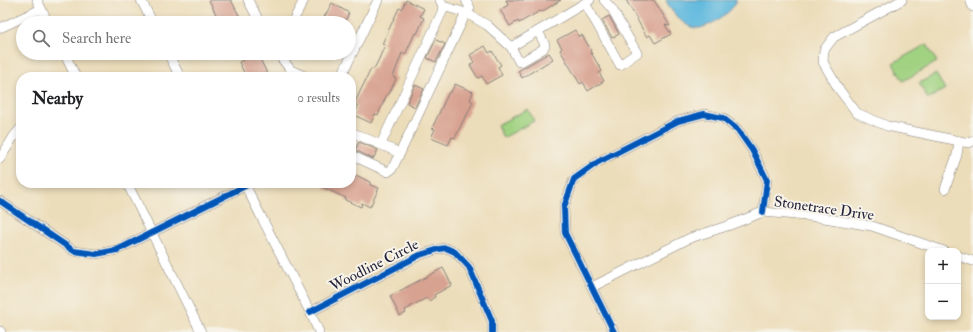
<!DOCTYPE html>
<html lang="en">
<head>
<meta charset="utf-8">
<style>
  :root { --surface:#fff; --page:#f6f6f6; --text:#202124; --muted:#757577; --line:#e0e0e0 }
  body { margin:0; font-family:"IM FELL Double Pica",serif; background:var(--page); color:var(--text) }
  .controls { position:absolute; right:12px; bottom:12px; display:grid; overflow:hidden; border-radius:8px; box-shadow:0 2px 6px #0003 }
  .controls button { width:36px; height:36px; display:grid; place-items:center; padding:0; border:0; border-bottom:1px solid var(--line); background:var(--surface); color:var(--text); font:20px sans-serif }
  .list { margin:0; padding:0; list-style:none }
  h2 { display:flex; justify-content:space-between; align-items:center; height:52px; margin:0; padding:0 16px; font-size:17px }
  h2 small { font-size:13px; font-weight:400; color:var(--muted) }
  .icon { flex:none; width:22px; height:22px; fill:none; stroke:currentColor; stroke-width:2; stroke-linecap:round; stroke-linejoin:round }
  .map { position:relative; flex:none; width:973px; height:332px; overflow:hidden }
  .search { position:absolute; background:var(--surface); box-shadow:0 2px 6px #0003; left:16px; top:16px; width:340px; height:44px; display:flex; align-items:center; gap:10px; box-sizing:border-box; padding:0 14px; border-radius:22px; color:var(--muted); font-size:15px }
  .panel { position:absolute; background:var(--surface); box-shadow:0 2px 6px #0003; left:16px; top:72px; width:340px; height:116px; border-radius:16px }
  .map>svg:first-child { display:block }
</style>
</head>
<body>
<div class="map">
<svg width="973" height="332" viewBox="0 0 973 332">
  <rect width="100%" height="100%" fill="#f7f3e8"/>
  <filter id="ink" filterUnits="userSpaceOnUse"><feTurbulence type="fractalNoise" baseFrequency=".025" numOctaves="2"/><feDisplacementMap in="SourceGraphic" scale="8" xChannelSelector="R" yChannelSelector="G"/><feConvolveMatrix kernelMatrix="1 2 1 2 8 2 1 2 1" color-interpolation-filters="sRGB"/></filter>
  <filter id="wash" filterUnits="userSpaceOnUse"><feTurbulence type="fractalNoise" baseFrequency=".012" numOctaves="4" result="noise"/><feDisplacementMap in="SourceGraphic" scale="16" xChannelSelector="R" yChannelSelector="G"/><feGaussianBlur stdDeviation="0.9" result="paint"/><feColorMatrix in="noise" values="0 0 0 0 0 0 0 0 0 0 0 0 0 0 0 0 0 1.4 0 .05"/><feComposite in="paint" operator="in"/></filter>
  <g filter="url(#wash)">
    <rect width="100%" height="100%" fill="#ecddba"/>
    <g fill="#a0d281" stroke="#617a5e">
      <path d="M927,44L937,62L903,81L893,63Z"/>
      <path d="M936,74L945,89L928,99L919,83Z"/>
      <path d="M528,109L534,121L503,138L497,125Z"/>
    </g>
    <path fill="#61b9de" stroke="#426e8c" d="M666,0H736V2C732,10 727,13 719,19C715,22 702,29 697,28C684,28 670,10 666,0Z"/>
    <g id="blocks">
      <g fill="#d8a291">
        <path d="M209,0H231L243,23H220Z"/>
        <path d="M406,0L424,9L420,16L424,18L417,34L415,33L405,55L402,53L393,77L396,79L389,94H387L378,115L375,114L371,123L354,115L358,106L354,104L371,69H374L378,61L385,45L382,44L399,8L402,9Z"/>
        <path d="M506,0H561L541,12L540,11L519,23L518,21L510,26L500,10L508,5Z"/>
        <path d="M626,0H654L670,26L665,25L671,34L655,43L650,35L647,37Z"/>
        <path d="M332,3L349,13L344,23H321Z"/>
        <path d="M609,16L619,34L612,38L602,20Z"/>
        <path d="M575,30L579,37L582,35L591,50L590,51L602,71L599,73L604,81L588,91L583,82L580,84L560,50L562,48L557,40Z"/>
        <path d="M436,40L445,44L436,62L427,58Z"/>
        <path d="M485,46L489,53L492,51L501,65L498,67L502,75L486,84L482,76L478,78L470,65L474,62L470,55Z"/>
        <path d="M257,53L269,77H246L239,62Z"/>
        <path d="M549,53L553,59L522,78L518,71Z"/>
        <path d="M455,84L473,92L470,100L473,102L466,117H465L455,138L452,137L448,145L431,138L435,129L432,128L449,92H451Z"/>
        <path d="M415,85L424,89L415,107L407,103Z"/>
        <path d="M359,142L378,150L373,159L355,150Z"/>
        <path d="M356,175L370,182V185L379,188L370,207L362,203L361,207L345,200L346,198L324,188L326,183H351V176L355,178Z"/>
        <path d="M443,268L452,285L434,295L435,297L429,301L427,298L411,306V307L405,310L406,313L400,316L390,296Z"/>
      </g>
    </g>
  </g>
  <g filter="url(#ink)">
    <use href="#blocks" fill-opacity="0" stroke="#87807a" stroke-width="1"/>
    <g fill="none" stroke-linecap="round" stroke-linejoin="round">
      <defs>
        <g id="minor">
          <path d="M37,0L48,23"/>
          <path d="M141,0L153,23"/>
          <path d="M248,0L260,23"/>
          <path d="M440,0L443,6L466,13L487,25L511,47L590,0"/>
          <path d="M902,0L834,37L824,50L823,62L838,88L857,113L887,126L969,143L973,141"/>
          <path d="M970,0L973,7"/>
          <path d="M585,3L620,65L637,53L612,9L604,0"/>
          <path d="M291,23L294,19L304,0"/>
          <path d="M0,28L41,9"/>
          <path d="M511,47L519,62H521L543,49L545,45L538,31"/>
          <path d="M64,53L76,77"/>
          <path d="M168,53L180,77"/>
          <path d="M277,53L291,70L307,77"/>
          <path d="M341,77L378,0"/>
          <path d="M351,132L400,153L466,13L470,8L466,0"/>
          <path d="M381,144L442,12L443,6"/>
          <path d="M351,155L388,172L392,169L400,153"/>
          <path d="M0,159L14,136L21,128"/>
          <path d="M127,183L201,332"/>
          <path d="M244,183L310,312L319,332"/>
          <path d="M945,189L957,155L959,141"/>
          <path d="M0,201L74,251L96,254L117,250L251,183"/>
          <path d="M958,256L973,261"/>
          <path d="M592,287L690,238L730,225L763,212L818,217L872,226L944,251"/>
          <path d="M310,312L420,255L439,249L446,248L455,252L469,267L492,321V332"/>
          <path d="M0,331L1,332"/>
          <path d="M614,332L565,233L564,207L574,179L598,162L678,121L704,114L723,118L738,130L752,150L767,180L763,212"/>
        </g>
      </defs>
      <use href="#minor" stroke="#87807a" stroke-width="10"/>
      <use href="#minor" stroke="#fff" stroke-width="9"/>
      <defs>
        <g id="cycleway">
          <path d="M0,201L74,251L96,254L117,250L251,183"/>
          <path d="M310,312L420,255L439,249L446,248L455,252L469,267L492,321V332"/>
          <path d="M614,332L565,233L564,207L574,179L598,162L678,121L704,114L723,118L738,130L752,150L767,180L763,212"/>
        </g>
      </defs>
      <use href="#cycleway" stroke="#f7f3e8" stroke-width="8"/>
      <use href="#cycleway" stroke="#0057b8" stroke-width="6"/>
    </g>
  </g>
  <g text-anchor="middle" stroke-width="4" stroke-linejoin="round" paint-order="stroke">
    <g font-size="15" fill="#22223b" stroke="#f7f3e8">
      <text transform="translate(824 208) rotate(8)" y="5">Stonetrace Drive</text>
      <text transform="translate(374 265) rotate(-27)" y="5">Woodline Circle</text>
    </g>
  </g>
</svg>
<div class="controls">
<button>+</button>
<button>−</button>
</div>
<div class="search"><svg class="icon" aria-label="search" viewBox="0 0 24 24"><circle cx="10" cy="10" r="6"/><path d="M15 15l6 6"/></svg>Search here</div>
<section class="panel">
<h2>Nearby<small>0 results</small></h2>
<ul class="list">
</ul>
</section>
</div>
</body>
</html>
